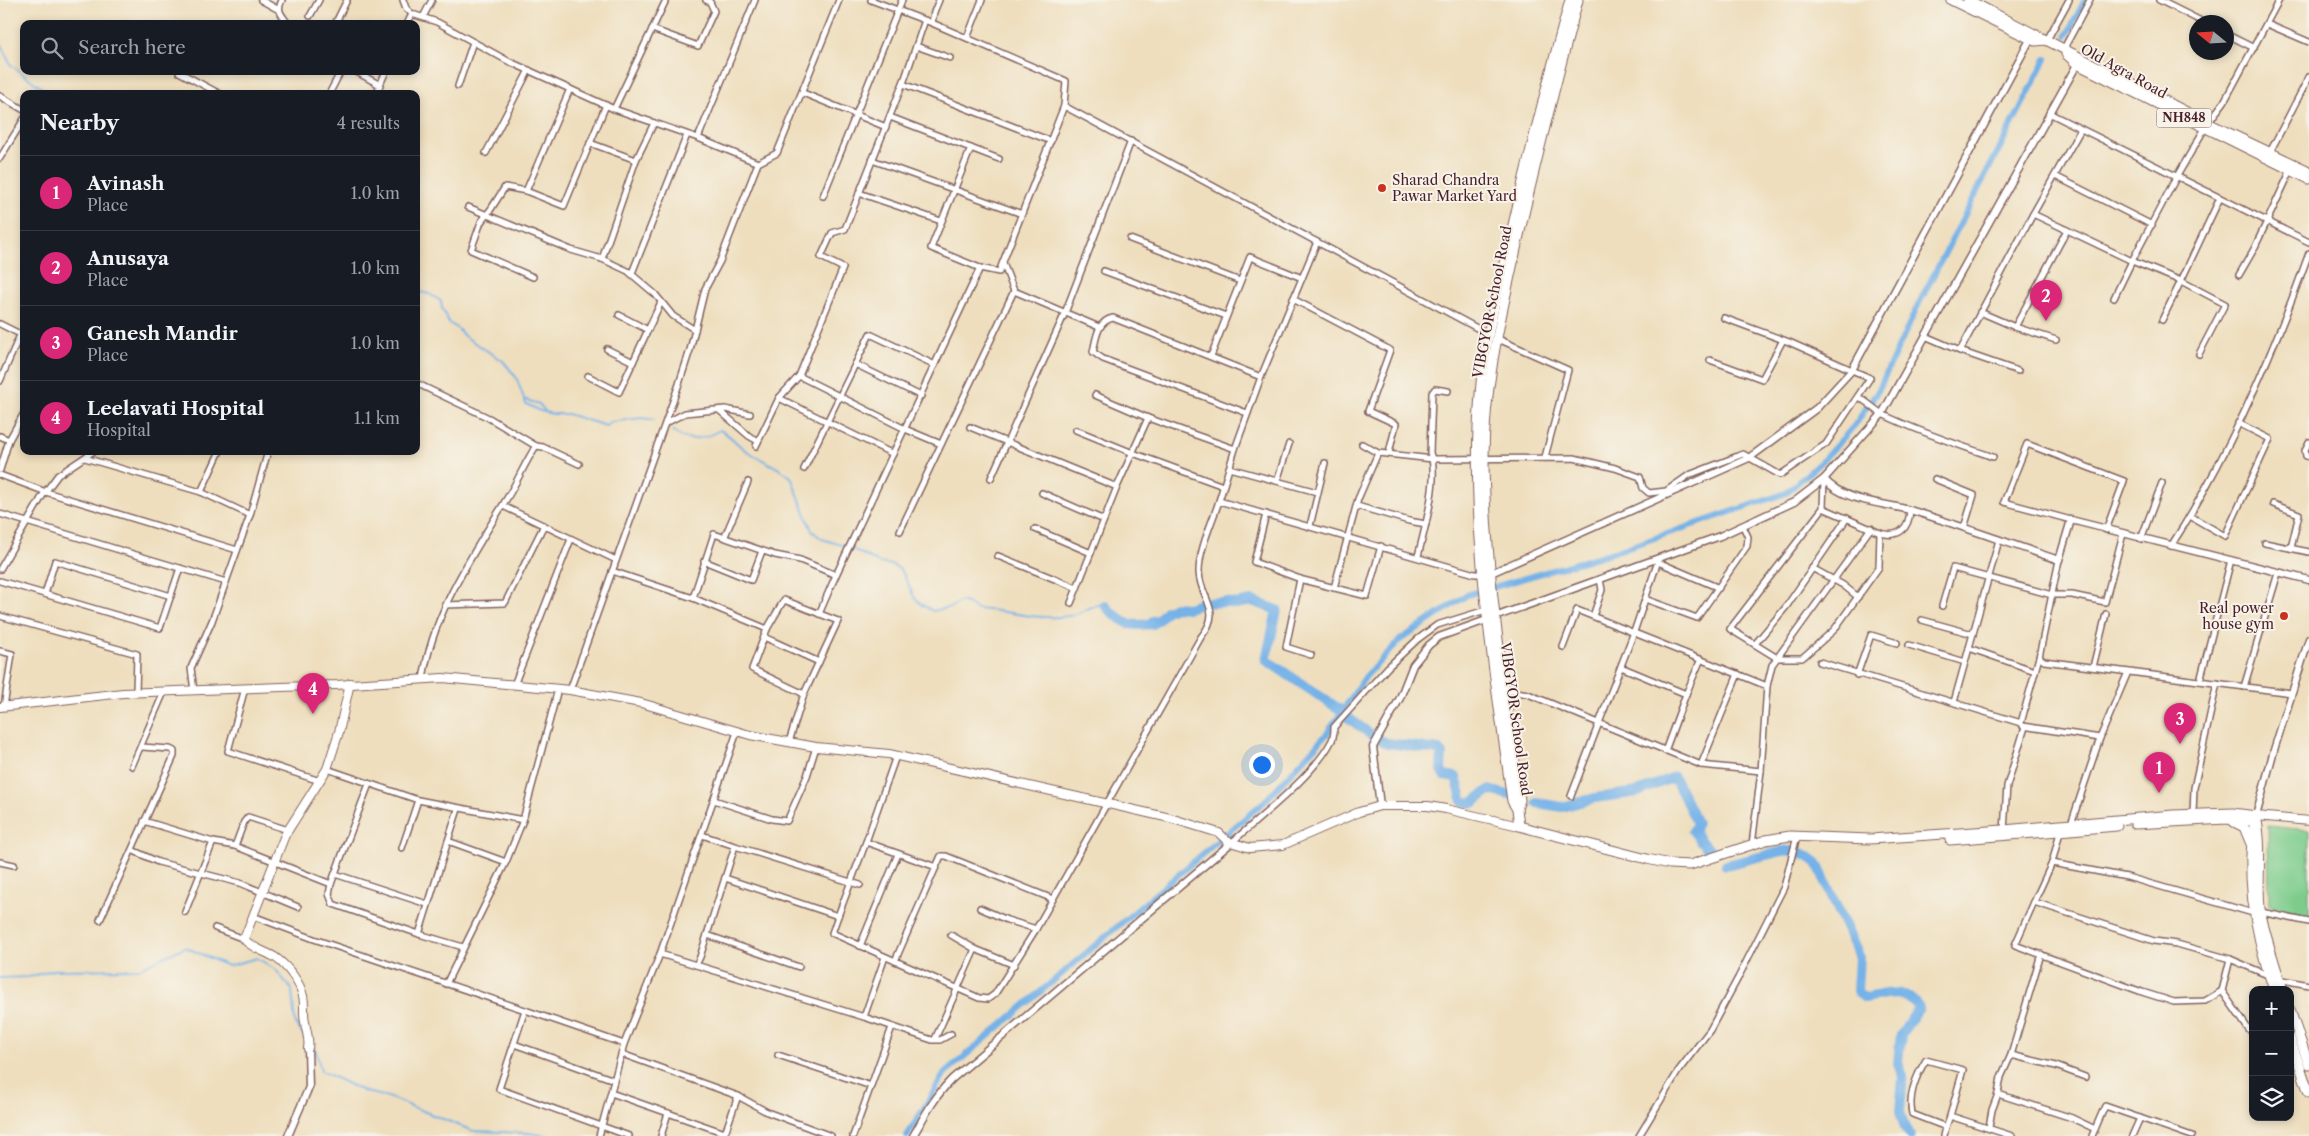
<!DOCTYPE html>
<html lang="en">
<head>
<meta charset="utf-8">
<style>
  :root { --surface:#171b24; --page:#20242c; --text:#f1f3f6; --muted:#9ea1a6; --line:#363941; --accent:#db2777 }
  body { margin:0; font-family:"Libre Caslon Text",serif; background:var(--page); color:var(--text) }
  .controls { position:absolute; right:15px; bottom:15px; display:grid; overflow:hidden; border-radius:10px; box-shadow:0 2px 8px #0003 }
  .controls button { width:45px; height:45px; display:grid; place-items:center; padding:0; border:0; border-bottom:1px solid var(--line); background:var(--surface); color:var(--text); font:25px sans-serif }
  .compass { position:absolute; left:2189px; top:15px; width:45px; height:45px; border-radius:50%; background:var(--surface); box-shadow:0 2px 8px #0003; rotate:288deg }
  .you { position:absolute; left:1261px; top:764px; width:18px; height:18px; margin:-12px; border:4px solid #fff; border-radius:50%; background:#1a73e8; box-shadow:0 0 0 8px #1a73e833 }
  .badge { display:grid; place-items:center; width:32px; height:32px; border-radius:50%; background:var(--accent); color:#fff; font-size:16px; font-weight:700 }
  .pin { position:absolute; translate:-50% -41px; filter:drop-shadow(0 1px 2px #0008) }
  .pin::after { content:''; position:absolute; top:26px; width:18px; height:15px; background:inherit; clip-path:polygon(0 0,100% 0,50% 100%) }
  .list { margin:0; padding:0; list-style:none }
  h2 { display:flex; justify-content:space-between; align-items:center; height:65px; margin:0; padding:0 20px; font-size:21px }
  h2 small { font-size:16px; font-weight:400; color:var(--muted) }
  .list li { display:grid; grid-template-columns:32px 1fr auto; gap:15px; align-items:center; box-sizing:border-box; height:75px; padding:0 20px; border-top:1px solid var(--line) }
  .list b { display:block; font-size:19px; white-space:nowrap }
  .list p { margin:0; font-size:16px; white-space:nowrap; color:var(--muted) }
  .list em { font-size:16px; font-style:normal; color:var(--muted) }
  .icon { flex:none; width:28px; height:28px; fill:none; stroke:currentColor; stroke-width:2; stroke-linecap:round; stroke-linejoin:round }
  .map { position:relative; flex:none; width:2309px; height:1136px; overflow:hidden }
  .search { position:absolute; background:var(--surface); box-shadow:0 2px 8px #0003; left:20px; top:20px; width:400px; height:55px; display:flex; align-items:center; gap:12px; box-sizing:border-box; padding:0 18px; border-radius:10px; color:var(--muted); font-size:19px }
  .panel { position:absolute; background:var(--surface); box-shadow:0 2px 8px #0003; left:20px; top:90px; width:400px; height:365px; border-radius:10px }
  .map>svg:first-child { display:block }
</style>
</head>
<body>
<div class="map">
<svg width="2309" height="1136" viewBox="0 0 2309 1136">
  <rect width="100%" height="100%" fill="#f7f3e8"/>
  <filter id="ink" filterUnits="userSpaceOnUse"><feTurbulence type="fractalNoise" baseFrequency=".02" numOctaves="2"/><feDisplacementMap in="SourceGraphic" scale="10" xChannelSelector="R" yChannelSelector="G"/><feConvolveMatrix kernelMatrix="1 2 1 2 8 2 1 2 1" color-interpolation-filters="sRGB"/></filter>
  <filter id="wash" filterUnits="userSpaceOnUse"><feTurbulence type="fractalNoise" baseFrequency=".0096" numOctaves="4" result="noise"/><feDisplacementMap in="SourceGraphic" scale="20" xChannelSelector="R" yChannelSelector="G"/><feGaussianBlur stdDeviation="1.12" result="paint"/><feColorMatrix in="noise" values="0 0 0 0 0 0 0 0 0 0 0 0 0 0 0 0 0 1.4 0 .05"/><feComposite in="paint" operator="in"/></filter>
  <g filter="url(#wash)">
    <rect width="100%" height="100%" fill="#eedebd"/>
    <path fill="#7dcc8c" stroke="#64765c" d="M2268,826L2309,830V915L2269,906Z"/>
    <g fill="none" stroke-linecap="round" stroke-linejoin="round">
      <g stroke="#76b2e8" stroke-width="2">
        <path d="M0,43L11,65L50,94"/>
        <path d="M416,291L429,294L441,301L442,308L449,323L458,329L464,336L503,361L516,377L526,404L540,411L553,414H567L606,426L610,422L642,418L654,420"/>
        <path d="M526,400L539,404L545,411"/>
        <path d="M673,431C687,444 704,439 720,430C731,435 737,445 747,451C762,461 778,466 791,477L812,531L822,539L851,548L879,563L892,565L898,568L903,573L914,597L922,605L933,611L952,607L961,601L969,604L976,609C1008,610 1037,621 1069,616C1079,615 1097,601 1105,605"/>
        <path d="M0,978L29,977L53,970L138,969L185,947L228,966L257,958L276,970L292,990L295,1023L305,1037"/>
        <path d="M311,1045L316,1051L321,1071L365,1092L388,1097L473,1131L529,1133L548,1136"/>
      </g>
      <g stroke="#76b2e8" stroke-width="6">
        <path d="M2067,35L2085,0"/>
        <path d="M907,1136L945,1073L1265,801L1326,735L1366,676L1400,640L1467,595L1614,552L1786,493L1824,459L1854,426L1878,391L1917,307L2046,59"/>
      </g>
      <g stroke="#76b2e8" stroke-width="10">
        <path d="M1105,605C1108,610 1110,611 1114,614C1132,628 1131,625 1153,624V621L1158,620L1166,611L1175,607L1188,608L1203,603L1225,602L1236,604L1252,601L1277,610L1266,660L1339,709"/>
        <path d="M1347,717L1376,738L1387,743L1439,750L1442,753L1441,770L1444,775L1456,777L1463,802L1473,803L1489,790L1509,795"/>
        <path d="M1537,803L1562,807L1595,798L1638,792L1674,777L1697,823L1693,831L1705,846L1711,851"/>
        <path d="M1726,865L1783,851C1798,850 1806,854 1817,863L1859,956L1857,992L1865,998C1887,995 1903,985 1919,1008L1901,1034L1898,1063L1903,1076L1900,1112L1905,1128L1911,1136"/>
      </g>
    </g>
  </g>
  <g filter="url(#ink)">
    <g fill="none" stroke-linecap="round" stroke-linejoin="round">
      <defs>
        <g id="minor">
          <path d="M261,0L279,10"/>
          <path d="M282,0C276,12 282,14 288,24"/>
          <path d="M403,0L406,8L412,14"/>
          <path d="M871,0L932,23L1066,81L1064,106L1317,242L1261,377L1235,449L1219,501"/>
          <path d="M2159,0L2203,22"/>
          <path d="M310,16L319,0"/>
          <path d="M423,17L432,0"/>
          <path d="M925,20L905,78L845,229L832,233L821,257L843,268L799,376L905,429L941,444"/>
          <path d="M336,22L347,0"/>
          <path d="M932,23L934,12L939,0"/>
          <path d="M407,24L412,14L437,22L508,61L614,109L698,138L755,0"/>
          <path d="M2267,24L2309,42"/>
          <path d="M652,29L698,46L714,11L710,2L706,0"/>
          <path d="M2226,34L2254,48"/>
          <path d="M967,38L982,0"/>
          <path d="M2047,40L2069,0"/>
          <path d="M916,46L950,58"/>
          <path d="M2063,50L2090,0"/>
          <path d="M355,71L380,85"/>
          <path d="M179,72L220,94"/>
          <path d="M903,84L1051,141"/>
          <path d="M458,86L473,42"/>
          <path d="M803,93L886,127"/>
          <path d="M329,94L341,71"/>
          <path d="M376,94L386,71"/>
          <path d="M0,96L24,110"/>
          <path d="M614,109L666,0"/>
          <path d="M2049,113L2309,242"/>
          <path d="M890,117L999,159"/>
          <path d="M698,138L758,163"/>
          <path d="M590,143L636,160"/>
          <path d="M971,148L931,248L980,268"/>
          <path d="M2270,152L2309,77"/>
          <path d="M486,153L529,70"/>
          <path d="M0,158L24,119"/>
          <path d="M872,160L1022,214"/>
          <path d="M2055,176L2152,225"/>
          <path d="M526,191L570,89"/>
          <path d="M859,193L941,221"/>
          <path d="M823,196L902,0"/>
          <path d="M468,207L571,250L602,259L632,273L687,135"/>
          <path d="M2033,214L2081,129"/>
          <path d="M1130,239L1240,281"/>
          <path d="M1317,242L1488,334"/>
          <path d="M602,259L636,160L654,123"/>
          <path d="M1003,263L1014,291L1099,327"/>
          <path d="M1104,271L1226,316"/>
          <path d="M629,272L655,294L673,316L695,330"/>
          <path d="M2239,275L2254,249L2292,168"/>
          <path d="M533,277L471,250L481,222L491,209L505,187L526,191L564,206L606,105"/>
          <path d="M2114,298L2132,261L2181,281L2220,198"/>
          <path d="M1293,299L1390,350L1368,411L1396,424L1389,453"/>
          <path d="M1980,312L2015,327"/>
          <path d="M619,315L648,330"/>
          <path d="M2162,320L2181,281L2225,304L2199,354"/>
          <path d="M0,324L24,336"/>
          <path d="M1925,336L1960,351L2033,214L2067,230"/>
          <path d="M1496,338L1568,370L1545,457"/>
          <path d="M2056,340L2015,327L2067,230L2132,261L2177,176L2208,123L2224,102L2279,0"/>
          <path d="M607,349L633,362"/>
          <path d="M1960,351L2018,371"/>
          <path d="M1211,356L1250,257L1302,278"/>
          <path d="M1710,360L1762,379L1783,340"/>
          <path d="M855,364L921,396"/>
          <path d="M588,376L619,392L661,302"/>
          <path d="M0,381L20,335"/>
          <path d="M416,383L489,418L536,446"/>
          <path d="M1095,395L1148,418L1235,449"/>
          <path d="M1858,397C1868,402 1875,410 1884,415C1919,432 1956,444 1993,457"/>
          <path d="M779,398L799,376"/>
          <path d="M719,410L749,436L758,441"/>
          <path d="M1247,413L1103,359L1093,352C1096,339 1097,321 1113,318L1261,377"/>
          <path d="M666,423L685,413L725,409L750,414"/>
          <path d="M970,427L1117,487L1148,418"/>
          <path d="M1076,430L1133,453L1223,486"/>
          <path d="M0,436L9,440"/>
          <path d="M2309,442L2305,450L2306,456L2309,457"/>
          <path d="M1362,444L1378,453L1433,459L1574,458L1615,468L1640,477L1643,488L1649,493L1666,491L1689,475L1743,454L1780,475L1826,444L1870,378L1789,342L1724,318"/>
          <path d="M756,446L779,398L893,454"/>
          <path d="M85,458L201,492L250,515"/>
          <path d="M1229,468L1317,492"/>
          <path d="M804,469L870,334L935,365"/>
          <path d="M0,470L9,440L24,413"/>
          <path d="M0,475L46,492L237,550"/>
          <path d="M991,478L1065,313L1131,141"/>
          <path d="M1935,479L1974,495L1964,528"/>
          <path d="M1277,481L1289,444"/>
          <path d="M201,492L220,451"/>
          <path d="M1042,493L1104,520"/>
          <path d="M2273,504L2299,514L2291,548"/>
          <path d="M503,506L616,560"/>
          <path d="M1357,506L1409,521L1426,524"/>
          <path d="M1823,508L1730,629L1777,658H1802L1834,630L1879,567L1880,533L1823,508L1824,479"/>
          <path d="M0,514L226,582"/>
          <path d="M1266,514L1254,562L1303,580L1367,596L1381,546"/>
          <path d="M2190,516L2225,536L2270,439L2238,423"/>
          <path d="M2071,520L2004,502L2027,444L2124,481L2106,530"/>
          <path d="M1310,526L1325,463"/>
          <path d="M1035,529L1091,553"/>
          <path d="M900,531L1014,291"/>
          <path d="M1880,533C1899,538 1909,529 1910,510"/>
          <path d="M725,536L748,482"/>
          <path d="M2141,539L2162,483"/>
          <path d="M2265,543L2309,552"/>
          <path d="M2171,546C2229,456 2273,354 2309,253"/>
          <path d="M998,556L1077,588"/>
          <path d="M1418,556C1424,532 1440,475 1430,453L1432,393L1435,389L1448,391"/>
          <path d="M2059,560L2039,657L2044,661L2292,693"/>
          <path d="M704,561L751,580L762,551"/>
          <path d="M1658,562L1719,588"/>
          <path d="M1812,568L1843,585L1858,597"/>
          <path d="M0,569L43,495L58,475L94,451"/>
          <path d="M612,571L693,598L767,629L752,669L804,694L789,742"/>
          <path d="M836,575L980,268L999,272L1064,106"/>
          <path d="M1300,579L1286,647L1311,655"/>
          <path d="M0,581L160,628L180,568"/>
          <path d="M1334,588L1358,499L1378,453"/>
          <path d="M45,594L55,561L171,596"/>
          <path d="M693,598L714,534L775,555L800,560L836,575L819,614"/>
          <path d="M1645,599L1697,618L1747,546L1748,537L1743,526"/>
          <path d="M1071,603L1117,487"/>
          <path d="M445,605L505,603L544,525"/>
          <path d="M1942,606L1953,568L2052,595H2072L2105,602L2123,534"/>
          <path d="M0,616L137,654L136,693"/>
          <path d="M1593,616L1602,590L1600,579"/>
          <path d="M1922,620L1973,634"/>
          <path d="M767,629L784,600L838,621L804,694"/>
          <path d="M764,637L819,662"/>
          <path d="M1755,644L1786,607L1847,518"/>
          <path d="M1909,645L1965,662"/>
          <path d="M1563,647L1577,610L1767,686L1761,771L1752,845"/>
          <path d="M1969,648L2035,671"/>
          <path d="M0,651L12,654L4,707"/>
          <path d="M1820,662L2021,723L2039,657"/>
          <path d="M1621,667L1686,694L1701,659"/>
          <path d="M2093,667L2106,614"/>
          <path d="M1857,675L1871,635L1897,643"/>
          <path d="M423,679C433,613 470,559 504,503C516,485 524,464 536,446L543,447L579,464"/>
          <path d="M2200,681L2231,560"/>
          <path d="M514,685L571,539"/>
          <path d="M1767,686L1772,665L1871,528"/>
          <path d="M2244,687L2278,573"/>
          <path d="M245,688L228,751L320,781"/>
          <path d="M570,690L679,384L690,350L705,289L720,261L758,163L777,153L839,0"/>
          <path d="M1504,690L1528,694L1701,765L1761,771"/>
          <path d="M194,691L191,668L212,621L250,515L268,451"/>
          <path d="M1954,702L1999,540"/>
          <path d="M2023,726L2100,738"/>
          <path d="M1665,751L1686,694"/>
          <path d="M1701,765L1738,674"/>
          <path d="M132,766L164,692"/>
          <path d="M327,769L418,800L523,820"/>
          <path d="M369,784L331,884L329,894L333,904L419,934L458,809"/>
          <path d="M1571,796L1634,632L1659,558"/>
          <path d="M714,800L772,819L787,821L807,776L816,747"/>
          <path d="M2193,814L2194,788L2217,683"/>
          <path d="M144,821L213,842L235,846L331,884"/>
          <path d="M2071,824L2100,738L2128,672"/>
          <path d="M2061,828L2052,863L2034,902L2154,941L2177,944L2230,959L2270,976"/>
          <path d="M2004,830L2007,786L2025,727"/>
          <path d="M448,841L506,862"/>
          <path d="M1231,843C1259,818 1314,775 1331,742C1334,738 1334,732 1334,727L1388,667L1418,639L1437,625L1489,609"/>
          <path d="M235,846L244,822L248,817L288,830"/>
          <path d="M735,846L860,885"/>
          <path d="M402,848L418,800"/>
          <path d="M132,850L158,862L240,883L298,907"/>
          <path d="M0,862L14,865"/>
          <path d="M2052,863L2127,877L2253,913"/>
          <path d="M936,867L941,856H946L1053,899"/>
          <path d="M335,874L427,904"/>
          <path d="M725,878L838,916L832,933L979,998L988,999L995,994L1036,929L1201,637C1224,609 1200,600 1199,572C1199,549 1212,523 1219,501L1475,574H1483"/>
          <path d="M2034,902L2015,945L2142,992L2174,1002L2205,1001L2222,991"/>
          <path d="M980,908L1007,920L1036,929"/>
          <path d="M185,912L213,842"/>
          <path d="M2261,912L2309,922"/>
          <path d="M253,916L314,939L525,1010L499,1089L629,1136"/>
          <path d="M838,916L866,842"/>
          <path d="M100,920L174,756V751L170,749L142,747"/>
          <path d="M215,928L244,939"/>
          <path d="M419,934L463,947"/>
          <path d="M707,935L799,967"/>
          <path d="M951,935L975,949L1014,965"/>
          <path d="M860,946L898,854"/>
          <path d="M660,954L696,965L700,957L735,846L702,835"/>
          <path d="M2041,954L2011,1055L2001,1077L1998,1094L2072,1118L2095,1129"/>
          <path d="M2230,959L2222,991L2249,1030L2253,1031"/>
          <path d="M895,961L936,867L866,842L896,756"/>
          <path d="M696,965L864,1017L932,1040H940L951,1034"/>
          <path d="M2278,979L2309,985"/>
          <path d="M446,984L506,862L523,820L558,689"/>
          <path d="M525,1010L624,1044"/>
          <path d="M864,1017L885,957"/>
          <path d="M935,1039L975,949"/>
          <path d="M514,1044L614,1080"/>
          <path d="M778,1055L871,1086"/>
          <path d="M2011,1055L2056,1066L2085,1077"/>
          <path d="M611,1093L725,1133L738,1096L622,1054"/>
          <path d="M738,1096L767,1112L831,1136"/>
          <path d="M1950,1116L1946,1127L1912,1114C1908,1095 1916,1076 1926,1060L1963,1070L1950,1116L2012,1136"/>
          <path d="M1989,1127L1992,1110L1998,1094"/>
          <path d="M599,1136L624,1044L660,954L737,732"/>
          <path d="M661,1136L668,1113"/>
          <path d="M853,1136L892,1027"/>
          <path d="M1639,1136L1679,1070L1710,1030L1738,978L1784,887L1797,836"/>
          <path d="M1944,1136L1946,1127"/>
          <path d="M2092,1136L2105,1106L2192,1136"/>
          <path d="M2132,1136L2140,1118"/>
        </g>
        <g id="tertiary">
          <path d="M2079,61L1882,414L1824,479C1845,503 1884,502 1913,511C1962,526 2010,544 2059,560L2071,520L2309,580"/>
          <path d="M1489,574L1749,458L1817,408L1852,370L2032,36"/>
          <path d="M1380,806L1373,747L1400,698L1413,665L1429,645L1439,637L1720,536L1794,502L1824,479"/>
          <path d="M2256,816L2274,750L2309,639"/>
          <path d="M288,1136L309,1087L308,1048"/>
          <path d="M913,1136C925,1115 935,1096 952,1079L1231,843"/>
        </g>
        <g id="secondary">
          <path d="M0,707L123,693L336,685L443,678L570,690L641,703L750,735L816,747L889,754L1170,818L1219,833L1227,841L1250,848L1283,845L1359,812L1380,806H1428L1446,809L1519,826"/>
          <path d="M2256,816L2309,821"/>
          <path d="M308,1048C310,1038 306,1032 305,1022C303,1014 305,1004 303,996C300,982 287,966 276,958C266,951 252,949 244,939L285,835L327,769L339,732L350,683"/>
        </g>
        <g id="primary">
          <path d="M1578,0C1555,86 1533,171 1514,258C1499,324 1484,391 1484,459C1485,573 1505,687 1520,800L1517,809L1519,826L1647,859L1670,864L1690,865L1766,840L1790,836L1870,839L2004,830L2173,815L2233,813L2256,816"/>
          <path d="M1517,809L1512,801C1494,666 1469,531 1480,394C1484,341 1498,290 1510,238C1528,158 1548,79 1570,0"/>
          <path d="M2256,816C2263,847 2257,877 2260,908C2263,930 2276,968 2283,990"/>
          <path d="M2255,819C2244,877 2255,935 2274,990"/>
          <path d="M2234,822L2244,827L2251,844"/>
          <path d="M2135,824L2226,819L2248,821L2253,818"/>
          <path d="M1950,840L2117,826"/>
          <path d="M2290,1010L2309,1065"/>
          <path d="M2290,1038L2309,1093"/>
        </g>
        <g id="trunk">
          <path d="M1951,0L2035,41L2047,40"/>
          <path d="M1968,0L2208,123L2309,171"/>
          <path d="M2066,54L2077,64L2309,179"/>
        </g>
      </defs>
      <use href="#minor" stroke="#83625e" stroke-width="8"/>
      <use href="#tertiary" stroke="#83625e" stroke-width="9"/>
      <use href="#secondary" stroke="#83625e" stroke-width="10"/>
      <use href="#primary" stroke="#83625e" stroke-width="11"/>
      <use href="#trunk" stroke="#83625e" stroke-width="11"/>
      <use href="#minor" stroke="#fff" stroke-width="5"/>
      <use href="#tertiary" stroke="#fff" stroke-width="6"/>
      <use href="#secondary" stroke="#fff" stroke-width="8"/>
      <use href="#primary" stroke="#fff" stroke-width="9"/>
      <use href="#trunk" stroke="#fff" stroke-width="9"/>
    </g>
  </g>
  <g fill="#c8321e" stroke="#f7f3e8" stroke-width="2">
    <circle cx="1382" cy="188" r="5"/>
    <circle cx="2284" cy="616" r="5"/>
  </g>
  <g text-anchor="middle" stroke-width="4" stroke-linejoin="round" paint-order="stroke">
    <rect fill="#f7f3e8" stroke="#7e5f64" stroke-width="1" x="2156.5" y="108.5" width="55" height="19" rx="4"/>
    <g font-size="12" font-weight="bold" fill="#4a1f2b">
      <text x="2184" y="122">NH848</text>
    </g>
    <g font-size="14" fill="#4a1f2b" stroke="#f7f3e8">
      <text transform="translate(2124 71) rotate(29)" y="5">Old Agra Road</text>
      <text transform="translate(1492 302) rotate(-79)" y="5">VIBGYOR School Road</text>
      <text transform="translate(1516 719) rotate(82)" y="5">VIBGYOR School Road</text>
    </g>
    <g font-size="14" fill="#4a1f2b" stroke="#f7f3e8" text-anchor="start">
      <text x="1392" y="185">Sharad Chandra<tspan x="1392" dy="16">Pawar Market Yard</tspan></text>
      <text x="2274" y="613" text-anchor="end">Real power<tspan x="2274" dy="16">house gym</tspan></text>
    </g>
  </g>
</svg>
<div class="controls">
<button>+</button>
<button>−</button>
<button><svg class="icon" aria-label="layers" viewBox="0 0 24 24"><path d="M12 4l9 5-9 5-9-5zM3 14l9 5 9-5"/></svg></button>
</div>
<svg class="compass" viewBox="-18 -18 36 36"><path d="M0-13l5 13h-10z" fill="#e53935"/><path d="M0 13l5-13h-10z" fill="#9ea1a6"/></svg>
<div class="you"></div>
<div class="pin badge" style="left:2159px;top:793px">1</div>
<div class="pin badge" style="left:2046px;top:321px">2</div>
<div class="pin badge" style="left:2180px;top:744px">3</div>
<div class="pin badge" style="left:313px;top:714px">4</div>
<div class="search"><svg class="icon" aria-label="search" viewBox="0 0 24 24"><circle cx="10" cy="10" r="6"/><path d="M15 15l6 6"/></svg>Search here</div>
<section class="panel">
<h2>Nearby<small>4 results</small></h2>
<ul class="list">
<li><span class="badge">1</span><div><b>Avinash</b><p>Place</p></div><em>1.0 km</em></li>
<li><span class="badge">2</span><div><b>Anusaya</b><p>Place</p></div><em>1.0 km</em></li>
<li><span class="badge">3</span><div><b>Ganesh Mandir</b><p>Place</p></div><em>1.0 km</em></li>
<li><span class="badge">4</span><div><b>Leelavati Hospital</b><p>Hospital</p></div><em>1.1 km</em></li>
</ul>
</section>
</div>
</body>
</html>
